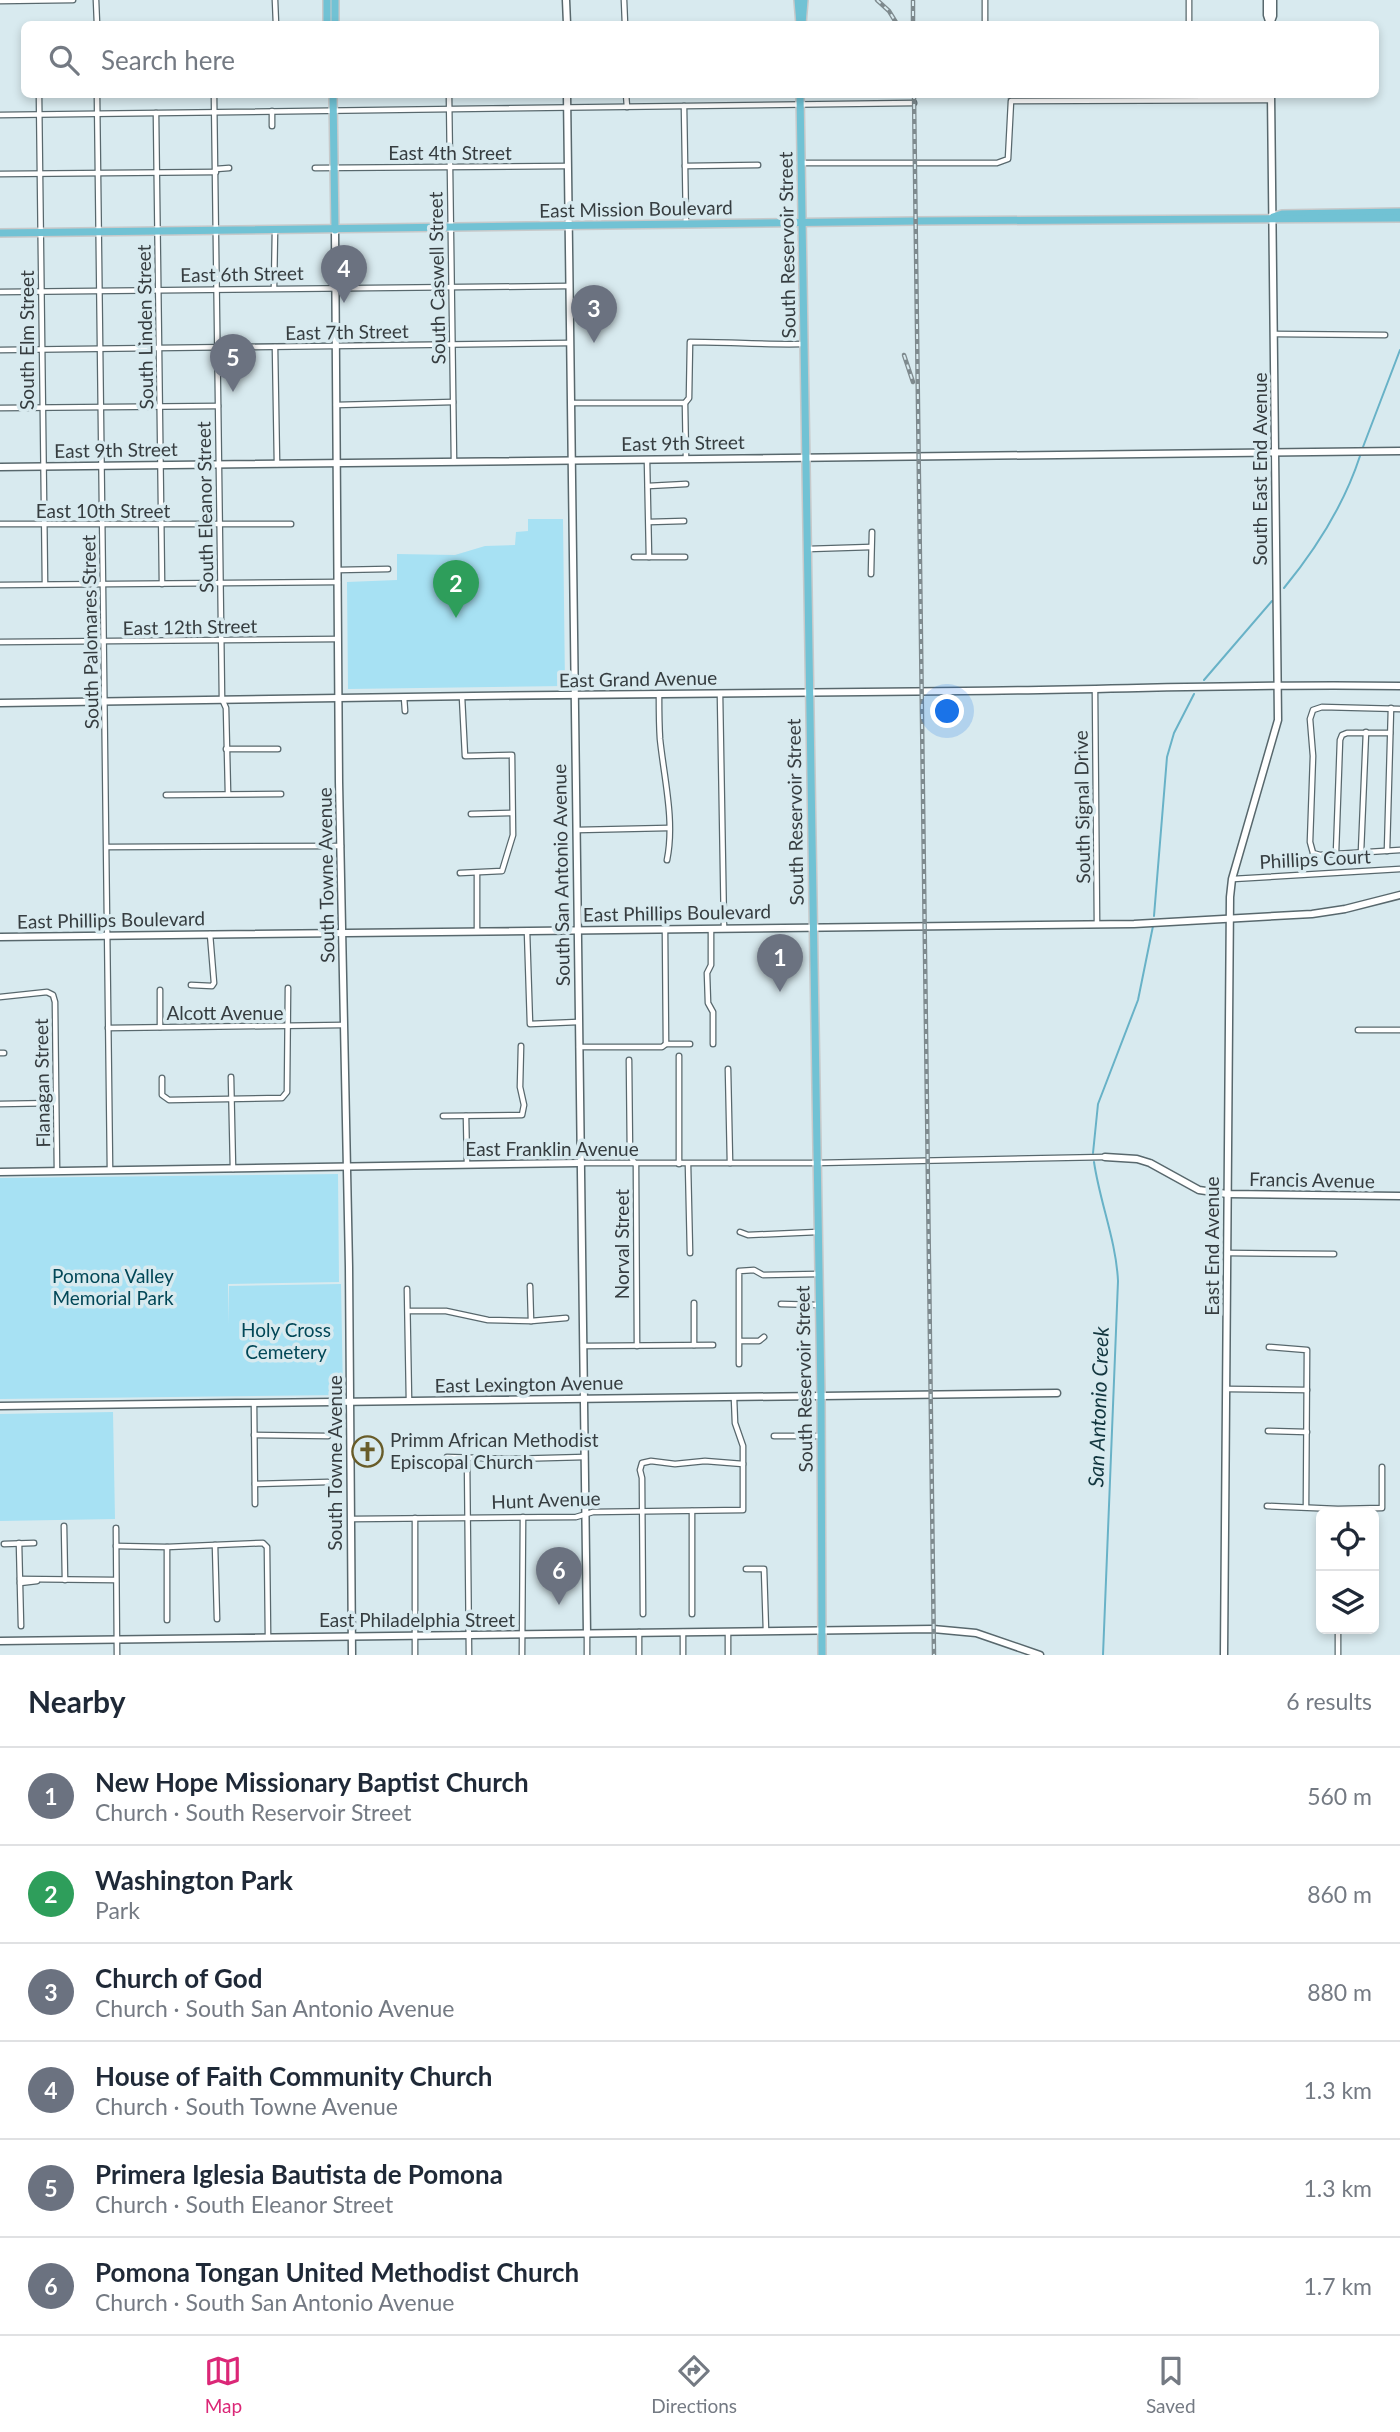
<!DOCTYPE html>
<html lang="en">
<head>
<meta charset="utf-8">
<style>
  :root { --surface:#fff; --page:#f2f2f3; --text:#1f2937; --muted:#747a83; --line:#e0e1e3; --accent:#db2777 }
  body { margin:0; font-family:Lato,sans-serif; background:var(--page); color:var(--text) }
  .controls { position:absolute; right:21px; bottom:21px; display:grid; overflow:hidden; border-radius:10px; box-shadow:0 4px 10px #0003 }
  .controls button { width:63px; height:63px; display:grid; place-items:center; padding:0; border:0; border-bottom:2px solid var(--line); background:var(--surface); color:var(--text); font:35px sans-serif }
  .you { position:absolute; left:948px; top:712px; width:24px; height:24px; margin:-18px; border:5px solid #fff; border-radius:50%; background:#1a73e8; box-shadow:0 0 0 10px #1a73e833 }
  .badge { display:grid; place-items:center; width:46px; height:46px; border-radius:50%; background:var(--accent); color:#fff; font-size:23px; font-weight:700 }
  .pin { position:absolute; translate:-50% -58px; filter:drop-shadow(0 2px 4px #0008) }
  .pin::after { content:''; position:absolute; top:37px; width:24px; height:21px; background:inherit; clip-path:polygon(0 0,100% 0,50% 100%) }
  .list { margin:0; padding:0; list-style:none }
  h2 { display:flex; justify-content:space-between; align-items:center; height:91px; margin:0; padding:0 28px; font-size:30px }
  h2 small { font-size:23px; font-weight:400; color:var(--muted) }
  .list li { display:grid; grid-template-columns:46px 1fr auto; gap:21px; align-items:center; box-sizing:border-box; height:98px; padding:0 28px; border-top:2px solid var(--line) }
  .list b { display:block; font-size:26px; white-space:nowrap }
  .list p { margin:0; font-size:23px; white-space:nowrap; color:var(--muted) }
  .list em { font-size:23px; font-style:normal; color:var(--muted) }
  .icon { flex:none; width:38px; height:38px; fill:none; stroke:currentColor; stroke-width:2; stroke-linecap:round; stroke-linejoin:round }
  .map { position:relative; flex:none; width:1400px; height:1655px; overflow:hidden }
  .search { position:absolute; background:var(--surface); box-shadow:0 4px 10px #0003; left:21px; right:21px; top:21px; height:77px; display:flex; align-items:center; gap:18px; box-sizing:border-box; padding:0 24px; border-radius:10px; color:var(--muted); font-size:26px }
  .sheet { height:679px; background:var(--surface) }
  nav { display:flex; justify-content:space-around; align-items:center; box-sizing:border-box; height:98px; border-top:2px solid var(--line); background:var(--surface); font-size:19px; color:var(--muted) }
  nav a { display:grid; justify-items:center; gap:4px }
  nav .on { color:var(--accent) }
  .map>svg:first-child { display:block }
</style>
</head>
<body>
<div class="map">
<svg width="1400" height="1655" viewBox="0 0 1400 1655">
  <rect width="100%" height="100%" fill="#d8eaef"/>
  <g fill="#a7e1f3">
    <path d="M528,519H563L565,686L348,689L347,582L397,580V554L455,555L485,546L515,545L516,532L528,531Z"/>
    <path d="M338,1174L339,1282L228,1284L229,1324V1286L341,1284L343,1395L0,1399V1178Z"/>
    <path d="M113,1412L115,1519L0,1521V1414Z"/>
  </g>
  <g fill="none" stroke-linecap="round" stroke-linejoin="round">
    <g stroke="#68b2c7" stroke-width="2">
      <path d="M1363,447L1400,350"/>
      <path d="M1284,588C1316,549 1344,505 1360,456"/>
      <path d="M1204,680L1272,601"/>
      <path d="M1154,916L1167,757L1174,733L1194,694"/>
      <path d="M1093,1153L1098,1104L1138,1000L1153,926"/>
      <path d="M1094,1162C1100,1203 1116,1240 1118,1281L1103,1655"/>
    </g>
    <defs>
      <g id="street">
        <path d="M96,0L97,24"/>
        <path d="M275,0L276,24"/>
        <path d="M624,0L625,24"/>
        <path d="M985,0V24"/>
        <path d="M1189,0V24"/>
        <path d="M0,1L73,0"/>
        <path d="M39,94L45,584"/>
        <path d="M97,94L110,1170"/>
        <path d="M214,94L222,699L226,708L228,793"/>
        <path d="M449,94L454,462"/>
        <path d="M626,94L627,107"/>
        <path d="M1009,94V95"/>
        <path d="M684,106L686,224"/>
        <path d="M272,111V126"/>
        <path d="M156,113L162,584"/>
        <path d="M0,115L914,103"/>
        <path d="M802,163H997L1008,159L1011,101L1271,100"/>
        <path d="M685,166L758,165"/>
        <path d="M315,168L567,166"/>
        <path d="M216,169L229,168"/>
        <path d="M0,174L216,172"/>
        <path d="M274,288L275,230"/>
        <path d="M0,292L568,286"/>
        <path d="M1275,334L1385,335"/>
        <path d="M275,347L277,464"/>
        <path d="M0,350L569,343"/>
        <path d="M571,403H685"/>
        <path d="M336,405L453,402"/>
        <path d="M0,408L218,406"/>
        <path d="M686,459L685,403L689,398L690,342C728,342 765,345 803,344"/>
        <path d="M647,460L649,557"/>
        <path d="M648,486L686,484"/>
        <path d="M649,522L684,521"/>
        <path d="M0,524H291"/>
        <path d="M808,549L871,547"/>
        <path d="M634,557H685"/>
        <path d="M338,570L388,569"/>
        <path d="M871,574L872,532"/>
        <path d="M0,585L338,582"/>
        <path d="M0,642L338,639"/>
        <path d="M1095,690L1097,924"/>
        <path d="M720,694L724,928"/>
        <path d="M659,695C659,709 659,724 660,739C664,778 675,821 667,860"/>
        <path d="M404,697L405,711"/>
        <path d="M1400,709L1322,707L1313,710L1310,719L1313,756L1310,842L1313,853L1320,855L1400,850"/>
        <path d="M226,749H278"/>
        <path d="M166,795L281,794"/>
        <path d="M471,814L512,813"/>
        <path d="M577,830L668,828"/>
        <path d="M107,847L341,846"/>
        <path d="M1387,851L1391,708"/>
        <path d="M1361,852L1366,732"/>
        <path d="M1336,853L1340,740L1342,735L1347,733H1390"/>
        <path d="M460,873L502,871L513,835L512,755L465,756L462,697"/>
        <path d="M477,873V931"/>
        <path d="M1233,879L1400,869"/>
        <path d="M665,929L666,1044"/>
        <path d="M711,929V965L707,973L708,1003L713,1012V1044"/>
        <path d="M527,931L530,1024L578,1022"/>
        <path d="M191,985L212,986L214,983L210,934"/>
        <path d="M0,997L47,992L53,995L55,1002L57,1171"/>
        <path d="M160,1027V990"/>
        <path d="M108,1028L343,1025"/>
        <path d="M1358,1030H1400"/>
        <path d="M579,1047H662L666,1044H690"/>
        <path d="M0,1053H4"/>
        <path d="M679,1056V1164"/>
        <path d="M629,1060L630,1156L636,1165L637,1346"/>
        <path d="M728,1069L730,1163"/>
        <path d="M231,1077L233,1169"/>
        <path d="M162,1078V1095L169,1100L282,1098L287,1092L288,988"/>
        <path d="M0,1104L55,1103"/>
        <path d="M443,1116L522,1115L524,1105L520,1087L521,1046"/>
        <path d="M466,1116L467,1164"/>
        <path d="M580,1163H816L1105,1157"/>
        <path d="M688,1164L690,1253"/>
        <path d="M740,1232L748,1235L817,1232"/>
        <path d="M1227,1253L1334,1254"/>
        <path d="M530,1286L531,1321"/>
        <path d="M407,1289L409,1401"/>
        <path d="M694,1303V1345"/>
        <path d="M781,1304L819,1305"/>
        <path d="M408,1311H446L488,1320L531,1321L566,1318"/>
        <path d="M740,1341H759L764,1337"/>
        <path d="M583,1346L713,1345"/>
        <path d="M1269,1347L1307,1350L1306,1507"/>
        <path d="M739,1364V1271L754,1270L763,1275L818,1274"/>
        <path d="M1228,1389L1307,1390"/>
        <path d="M254,1403L255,1504"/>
        <path d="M1268,1431L1307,1432"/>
        <path d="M254,1435L328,1436"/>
        <path d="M774,1436H821"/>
        <path d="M447,1457L510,1459L585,1457"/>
        <path d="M467,1457L469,1655"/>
        <path d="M255,1484L328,1482"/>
        <path d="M1267,1506L1338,1509L1382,1508V1467"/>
        <path d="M692,1511V1614"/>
        <path d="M415,1518V1655"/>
        <path d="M352,1519L576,1517L593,1512L743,1510V1446L735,1423L734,1398"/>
        <path d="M64,1526L65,1580"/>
        <path d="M116,1528L117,1655"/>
        <path d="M19,1543L21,1626"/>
        <path d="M4,1544L34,1543"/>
        <path d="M215,1545L217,1619"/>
        <path d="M116,1546L167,1547L263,1543L267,1547L268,1636"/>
        <path d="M167,1547V1620"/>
        <path d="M746,1569H764L766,1631"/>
        <path d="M20,1579L115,1580"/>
        <path d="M20,1583L37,1581"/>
        <path d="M643,1614L642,1478L640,1470L642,1463L651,1461L675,1464L705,1461L743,1464"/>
        <path d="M1338,1629V1655"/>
        <path d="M639,1632V1655"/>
        <path d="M683,1632V1655"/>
        <path d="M728,1632V1655"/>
        <path d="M587,1634V1655"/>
        <path d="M522,1655L523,1517"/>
      </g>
      <g id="secondary">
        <path d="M566,0L567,24"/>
        <path d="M1267,0V15L1270,24"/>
        <path d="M1270,24L1273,16V0"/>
        <path d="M567,94L587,1634"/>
        <path d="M335,230L339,782L349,1267L352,1655"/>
        <path d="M0,467L1400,451"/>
        <path d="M0,703C321,697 643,694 964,691C1109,690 1255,683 1400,686"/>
        <path d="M0,937L1134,924L1312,914L1345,909L1400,895"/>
        <path d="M1105,1157L1137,1159L1150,1163L1199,1190L1227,1194L1400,1196"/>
        <path d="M0,1172L579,1163"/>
        <path d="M0,1406L1057,1393"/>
        <path d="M0,1641L933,1629L976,1633L1040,1655"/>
        <path d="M1224,1655L1230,897L1232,879L1278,720L1271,94"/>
      </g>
      <g id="primary">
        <path d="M327,0V24"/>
        <path d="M335,0V24"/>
        <path d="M798,0L800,24"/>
        <path d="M802,24L804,0"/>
        <path d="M333,94L335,230"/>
        <path d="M800,94L821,1396L822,1655"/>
        <path d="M1273,217L1282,214L1400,212"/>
        <path d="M0,233L916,221L1400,218"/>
      </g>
    </defs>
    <use href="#street" stroke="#58686d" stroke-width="7"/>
    <use href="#secondary" stroke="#58686d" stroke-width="9"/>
    <use href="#primary" stroke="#c7c9ca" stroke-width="10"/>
    <use href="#street" stroke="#fff" stroke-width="4.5"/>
    <use href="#secondary" stroke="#fff" stroke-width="6"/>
    <use href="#primary" stroke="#71c2d4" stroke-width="7"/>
    <defs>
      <g id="rail">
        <path d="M877,0L889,11L897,24"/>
        <path d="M913,1V24"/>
        <path d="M914,94L934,1655"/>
        <path d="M904,355L913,382"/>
      </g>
    </defs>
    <use href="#rail" stroke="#7e8a8e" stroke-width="4.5"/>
    <use href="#rail" stroke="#d8eaef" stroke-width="2" stroke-dasharray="5" stroke-linecap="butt"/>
  </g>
  <defs>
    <symbol id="church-ring" viewBox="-11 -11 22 22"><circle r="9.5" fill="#d8eaef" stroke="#685c29" stroke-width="1.5"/><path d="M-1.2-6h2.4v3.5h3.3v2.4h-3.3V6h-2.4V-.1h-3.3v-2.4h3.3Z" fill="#685c29"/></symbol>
  </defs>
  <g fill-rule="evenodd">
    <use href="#church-ring" x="350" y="1434" width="35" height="35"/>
  </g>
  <g text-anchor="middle" stroke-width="7" stroke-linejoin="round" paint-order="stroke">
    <g font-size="19" fill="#363d40" stroke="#d8eaef">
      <text x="450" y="160">East 4th Street</text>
      <text transform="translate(636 209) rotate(-1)" y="7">East Mission Boulevard</text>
      <text transform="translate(787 245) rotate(-91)" y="7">South Reservoir Street</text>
      <text transform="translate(242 274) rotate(-1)" y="7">East 6th Street</text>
      <text transform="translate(437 278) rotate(-91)" y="7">South Caswell Street</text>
      <text transform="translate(145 327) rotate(-91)" y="7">South Linden Street</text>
      <text transform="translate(347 332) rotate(-1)" y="7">East 7th Street</text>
      <text transform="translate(27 340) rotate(-90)" y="7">South Elm Street</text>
      <text transform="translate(683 443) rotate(-1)" y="7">East 9th Street</text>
      <text transform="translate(116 450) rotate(-1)" y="7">East 9th Street</text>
      <text transform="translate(1260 469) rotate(-90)" y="7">South East End Avenue</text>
      <text transform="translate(205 507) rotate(-91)" y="7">South Eleanor Street</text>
      <text x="103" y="518">East 10th Street</text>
      <text transform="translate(190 627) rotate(-1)" y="7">East 12th Street</text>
      <text transform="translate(90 632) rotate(-91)" y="7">South Palomares Street</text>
      <text transform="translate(638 679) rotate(-1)" y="7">East Grand Avenue</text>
      <text transform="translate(1082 807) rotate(-91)" y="7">South Signal Drive</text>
      <text transform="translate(795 812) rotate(-91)" y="7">South Reservoir Street</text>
      <text transform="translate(1315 859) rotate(-3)" y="7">Phillips Court</text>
      <text transform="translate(326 875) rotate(-91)" y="7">South Towne Avenue</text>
      <text transform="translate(561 875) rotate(-91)" y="7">South San Antonio Avenue</text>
      <text transform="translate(677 913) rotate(-1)" y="7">East Phillips Boulevard</text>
      <text transform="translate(111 920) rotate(-1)" y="7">East Phillips Boulevard</text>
      <text x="225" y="1020">Alcott Avenue</text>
      <text transform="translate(42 1083) rotate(-91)" y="7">Flanagan Street</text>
      <text x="552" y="1156">East Franklin Avenue</text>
      <text transform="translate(1312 1180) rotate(1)" y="7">Francis Avenue</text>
      <text transform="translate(622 1244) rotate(-90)" y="7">Norval Street</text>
      <text transform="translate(1212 1246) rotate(-90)" y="7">East End Avenue</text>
      <text transform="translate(804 1379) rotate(-91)" y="7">South Reservoir Street</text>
      <text transform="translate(529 1384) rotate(-1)" y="7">East Lexington Avenue</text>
      <text transform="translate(335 1463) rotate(-90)" y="7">South Towne Avenue</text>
      <text transform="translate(546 1500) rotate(-2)" y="7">Hunt Avenue</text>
      <text x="417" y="1627">East Philadelphia Street</text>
    </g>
    <g font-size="19" fill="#024757" stroke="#d8eaef">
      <text x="113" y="1283">Pomona Valley<tspan x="113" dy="22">Memorial Park</tspan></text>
      <text x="286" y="1337">Holy Cross<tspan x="286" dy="22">Cemetery</tspan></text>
    </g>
    <g font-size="19" fill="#363d40" stroke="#d8eaef" text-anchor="start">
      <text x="390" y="1447">Primm African Methodist<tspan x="390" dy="22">Episcopal Church</tspan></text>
    </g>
    <g font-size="21" font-style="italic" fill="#12363f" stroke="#d8eaef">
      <text transform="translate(1099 1407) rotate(-88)" y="7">San Antonio Creek</text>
    </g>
  </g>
</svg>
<div class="controls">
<button><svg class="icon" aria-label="locate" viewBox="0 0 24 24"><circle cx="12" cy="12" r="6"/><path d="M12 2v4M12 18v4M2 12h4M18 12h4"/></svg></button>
<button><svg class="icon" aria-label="layers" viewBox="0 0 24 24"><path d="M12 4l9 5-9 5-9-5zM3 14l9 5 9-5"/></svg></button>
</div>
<div class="you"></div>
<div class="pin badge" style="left:780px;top:992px;background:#6b7280">1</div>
<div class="pin badge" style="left:456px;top:618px;background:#2e9e5b">2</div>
<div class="pin badge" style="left:594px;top:343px;background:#6b7280">3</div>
<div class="pin badge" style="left:344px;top:303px;background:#6b7280">4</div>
<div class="pin badge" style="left:233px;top:392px;background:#6b7280">5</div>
<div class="pin badge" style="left:559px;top:1605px;background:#6b7280">6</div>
<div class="search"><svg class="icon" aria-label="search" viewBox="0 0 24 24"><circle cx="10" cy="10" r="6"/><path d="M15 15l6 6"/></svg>Search here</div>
</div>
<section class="sheet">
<h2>Nearby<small>6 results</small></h2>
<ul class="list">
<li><span class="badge" style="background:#6b7280">1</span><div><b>New Hope Missionary Baptist Church</b><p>Church · South Reservoir Street</p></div><em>560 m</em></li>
<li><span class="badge" style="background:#2e9e5b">2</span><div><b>Washington Park</b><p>Park</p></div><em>860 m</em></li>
<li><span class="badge" style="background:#6b7280">3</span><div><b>Church of God</b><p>Church · South San Antonio Avenue</p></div><em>880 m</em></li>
<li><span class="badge" style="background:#6b7280">4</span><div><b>House of Faith Community Church</b><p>Church · South Towne Avenue</p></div><em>1.3 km</em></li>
<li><span class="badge" style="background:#6b7280">5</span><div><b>Primera Iglesia Bautista de Pomona</b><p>Church · South Eleanor Street</p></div><em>1.3 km</em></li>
<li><span class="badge" style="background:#6b7280">6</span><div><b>Pomona Tongan United Methodist Church</b><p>Church · South San Antonio Avenue</p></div><em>1.7 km</em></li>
</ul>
</section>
<nav>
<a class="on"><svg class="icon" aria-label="map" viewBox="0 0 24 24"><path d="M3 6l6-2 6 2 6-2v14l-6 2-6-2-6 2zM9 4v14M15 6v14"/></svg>Map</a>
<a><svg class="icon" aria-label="directions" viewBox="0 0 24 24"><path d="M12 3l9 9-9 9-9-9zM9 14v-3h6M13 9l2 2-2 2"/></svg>Directions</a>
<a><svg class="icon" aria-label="saved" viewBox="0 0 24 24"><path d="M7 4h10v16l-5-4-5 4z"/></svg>Saved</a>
</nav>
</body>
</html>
